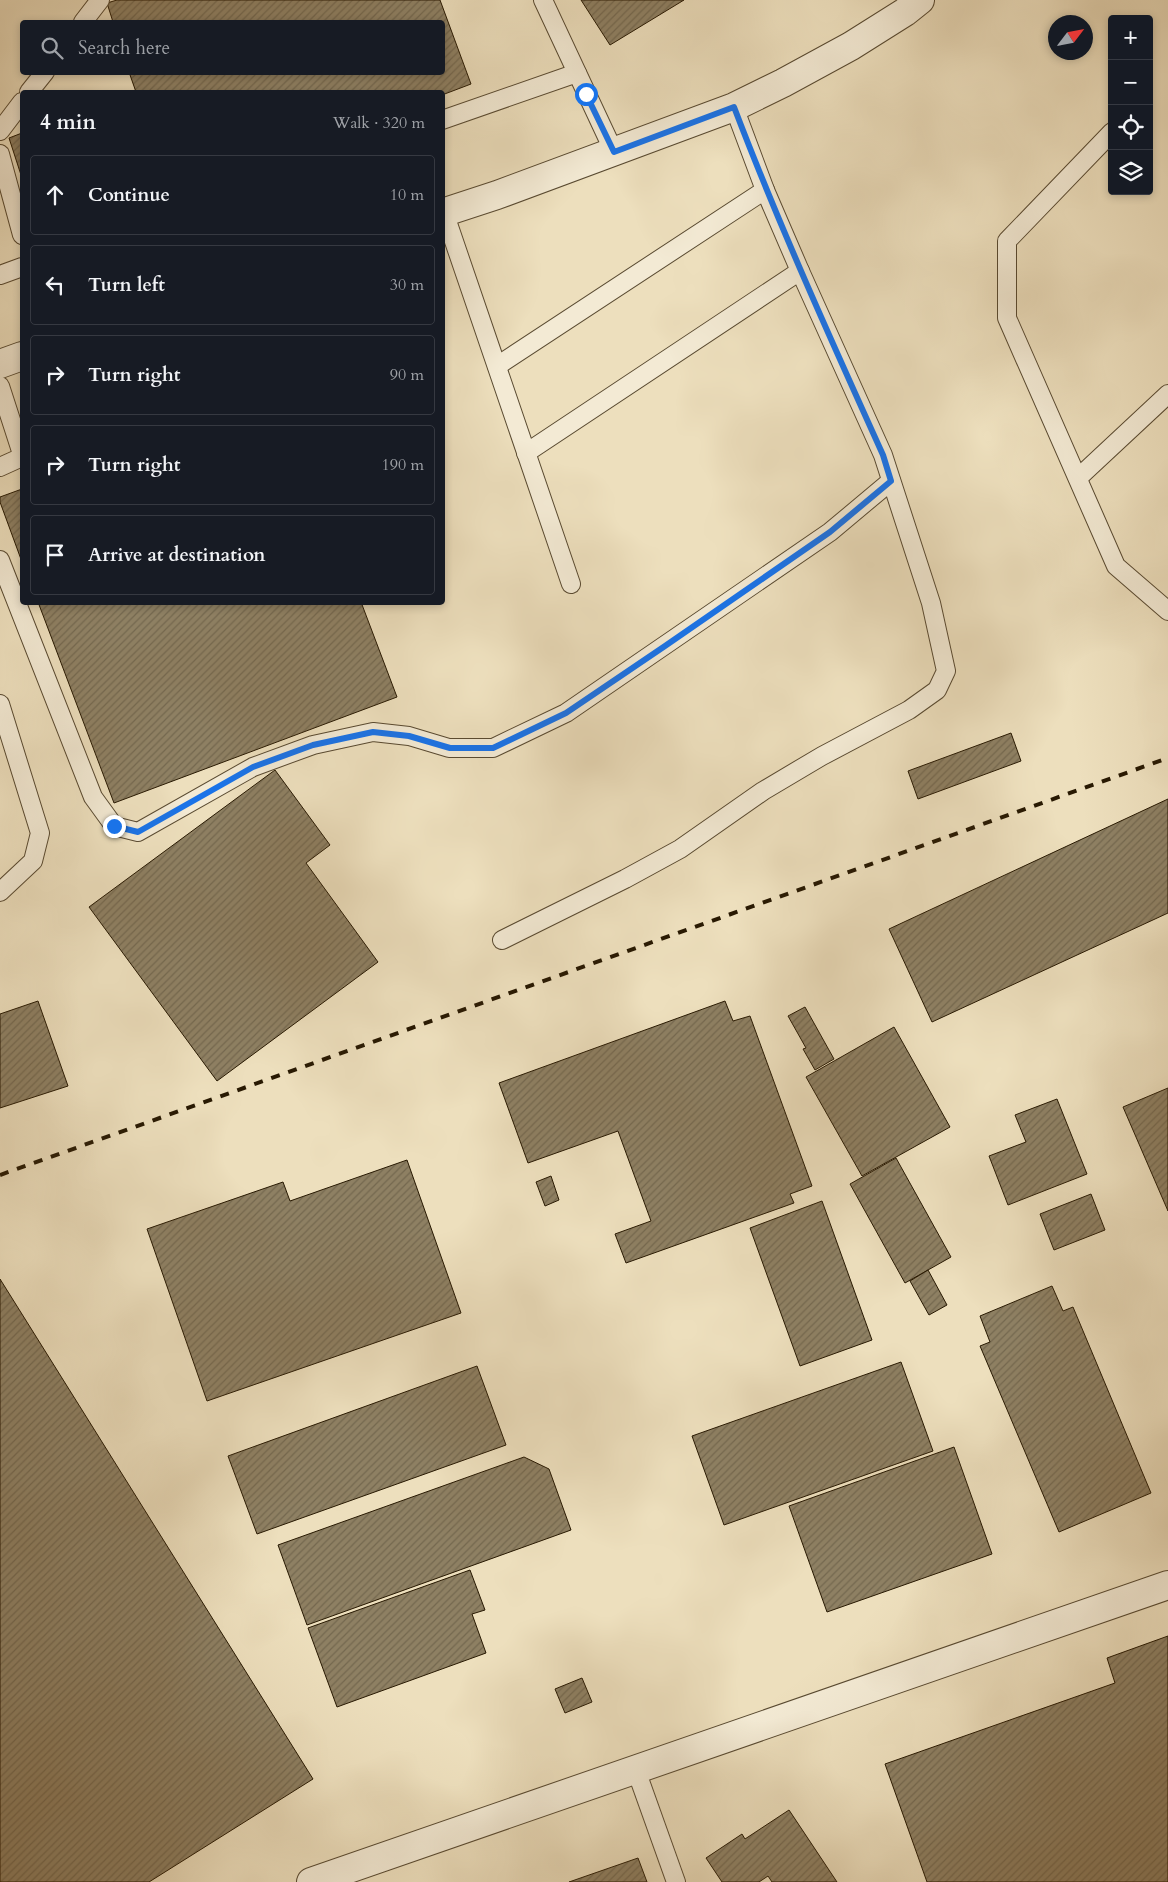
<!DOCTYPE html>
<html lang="en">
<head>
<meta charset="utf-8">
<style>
  :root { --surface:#171b24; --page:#20242c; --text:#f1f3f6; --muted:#9ea1a6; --line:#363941 }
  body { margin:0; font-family:Cardo,serif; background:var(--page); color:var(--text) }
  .controls { position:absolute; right:15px; top:15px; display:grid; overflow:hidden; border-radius:5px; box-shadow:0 2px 8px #0003 }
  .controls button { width:45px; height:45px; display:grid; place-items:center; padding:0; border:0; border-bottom:1px solid var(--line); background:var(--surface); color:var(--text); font:25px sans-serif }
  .compass { position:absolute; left:1048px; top:15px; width:45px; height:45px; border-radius:50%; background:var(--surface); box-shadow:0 2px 8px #0003; rotate:58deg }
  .stop { position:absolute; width:15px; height:15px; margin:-11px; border:4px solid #1a73e8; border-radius:50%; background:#fff }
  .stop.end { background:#1a73e8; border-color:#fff; box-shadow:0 1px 5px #0008 }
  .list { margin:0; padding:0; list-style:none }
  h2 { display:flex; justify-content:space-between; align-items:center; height:65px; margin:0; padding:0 20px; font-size:21px }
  h2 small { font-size:16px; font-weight:400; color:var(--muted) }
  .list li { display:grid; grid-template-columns:32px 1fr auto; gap:15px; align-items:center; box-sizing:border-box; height:80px; margin:0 10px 10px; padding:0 10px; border:1px solid var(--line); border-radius:5px }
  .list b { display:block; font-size:19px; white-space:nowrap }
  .list em { font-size:16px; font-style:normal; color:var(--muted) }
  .icon { flex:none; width:28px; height:28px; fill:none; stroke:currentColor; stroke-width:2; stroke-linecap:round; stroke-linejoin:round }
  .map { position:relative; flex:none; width:1168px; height:1882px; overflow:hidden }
  .search { position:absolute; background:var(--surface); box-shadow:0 2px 8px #0003; left:20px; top:20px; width:425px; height:55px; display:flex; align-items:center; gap:12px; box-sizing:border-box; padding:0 18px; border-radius:5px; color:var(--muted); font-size:19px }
  .panel { position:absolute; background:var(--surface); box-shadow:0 2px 8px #0003; left:20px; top:90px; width:425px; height:515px; border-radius:5px }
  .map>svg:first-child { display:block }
</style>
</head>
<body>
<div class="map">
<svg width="1168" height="1882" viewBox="0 0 1168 1882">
  <defs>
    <pattern id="building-hatch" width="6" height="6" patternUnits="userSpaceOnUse" patternTransform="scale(1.25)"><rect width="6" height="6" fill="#8e8063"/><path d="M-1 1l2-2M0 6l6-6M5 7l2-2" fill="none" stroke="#74684f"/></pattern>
  </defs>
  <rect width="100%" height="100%" fill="#eddfbd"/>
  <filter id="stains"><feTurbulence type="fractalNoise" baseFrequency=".004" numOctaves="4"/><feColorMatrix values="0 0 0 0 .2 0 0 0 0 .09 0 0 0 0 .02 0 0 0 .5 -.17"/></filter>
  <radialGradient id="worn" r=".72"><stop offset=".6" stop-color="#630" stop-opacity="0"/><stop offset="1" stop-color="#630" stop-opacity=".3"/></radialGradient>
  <g fill="url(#building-hatch)" stroke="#281902">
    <path d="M117,0H440L471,84L442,95V92H136L129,72H442V22H113L107,3Z"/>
    <path d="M581,0H684L610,45Z"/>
    <path d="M22,133V178L9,138Z"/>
    <path d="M22,489V562L0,502V497Z"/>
    <path d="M38,602H361L397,697L114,803Z"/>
    <path d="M1011,733L1021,761L918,799L908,771Z"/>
    <path d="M275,770L330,845L306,863L378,962L217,1081L89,907Z"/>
    <path d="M1168,799V913L932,1022L889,929Z"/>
    <path d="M38,1001L68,1086L0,1108V1014Z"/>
    <path d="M725,1001L733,1021L750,1016L812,1186L790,1194L794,1203L626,1263L615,1234L651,1221L618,1131L528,1163L499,1083Z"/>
    <path d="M805,1007L834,1059L815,1070L803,1049L806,1048L788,1016Z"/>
    <path d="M894,1027L950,1127L862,1176L806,1077Z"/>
    <path d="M1168,1088V1211L1123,1107Z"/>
    <path d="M1057,1099L1087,1174L1008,1205L989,1156L1026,1142L1015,1115Z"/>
    <path d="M896,1158L951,1257L905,1283L850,1184Z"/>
    <path d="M407,1160L461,1313L207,1401L147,1229L283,1182L290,1201Z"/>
    <path d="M551,1176L559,1200L545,1206L536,1182Z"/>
    <path d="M1091,1194L1105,1230L1054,1250L1040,1214Z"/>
    <path d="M822,1201L872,1340L800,1366L750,1228Z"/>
    <path d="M928,1270L947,1305L929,1315L910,1281Z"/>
    <path d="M0,1279L313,1779L149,1882H0Z"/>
    <path d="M1052,1286L1063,1311L1073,1307L1151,1493L1059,1532L980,1346L990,1342L980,1316Z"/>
    <path d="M901,1362L933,1451L724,1525L692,1436Z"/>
    <path d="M477,1366L506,1445L257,1534L228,1456Z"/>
    <path d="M954,1447L992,1554L827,1612L789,1506Z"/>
    <path d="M524,1457L549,1469L571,1530L307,1625L278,1545Z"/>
    <path d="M470,1570L485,1610L472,1614L486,1653L337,1707L308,1628Z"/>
    <path d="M1168,1636V1882H927L885,1764L1115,1683L1107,1658Z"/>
    <path d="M582,1678L592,1702L565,1713L555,1689Z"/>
    <path d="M789,1810L837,1882H772L768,1876L759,1882H722L706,1858L742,1834L745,1839Z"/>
    <path d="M638,1858L647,1882H569Z"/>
  </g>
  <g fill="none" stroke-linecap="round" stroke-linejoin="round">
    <defs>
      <g id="service">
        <path d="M543,0L614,152"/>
        <path d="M83,22L100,0"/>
        <path d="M29,92L45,72"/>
        <path d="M442,120L577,73"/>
        <path d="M0,131L22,102"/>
        <path d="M1112,132L1007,241V318L1116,566L1168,611"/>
        <path d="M0,154L22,235"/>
        <path d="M444,212L571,584"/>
        <path d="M0,275L22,267"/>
        <path d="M497,366L765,190"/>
        <path d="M0,386L22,454"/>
        <path d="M526,453L800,271"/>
        <path d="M0,467L22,457"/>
        <path d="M1078,478L1168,394"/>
        <path d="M0,560L93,797L114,826L138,832L253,767L313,745L373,732L409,736L449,748H493L566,713L830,532L891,481"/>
        <path d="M0,704L40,833L33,861L0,892"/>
        <path d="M502,940L625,879L680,849L763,791L822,756L909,710L937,690L946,671L931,603L883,455L800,271L765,190L734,107"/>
        <path d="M636,1770L676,1882"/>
      </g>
      <g id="minor">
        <path d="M442,213L497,195L734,107L783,83L851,46L905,12L920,0"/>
        <path d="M0,364L22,356"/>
        <path d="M311,1882L1168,1585"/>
      </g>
    </defs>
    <use href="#service" stroke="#594a31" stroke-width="20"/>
    <use href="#minor" stroke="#594a31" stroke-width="30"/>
    <use href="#service" stroke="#f3ead4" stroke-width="18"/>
    <use href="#minor" stroke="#f3ead4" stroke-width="28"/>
    <path stroke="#281902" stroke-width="4" stroke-dasharray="9 9" stroke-linecap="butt" d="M0,1175L1168,758"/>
  </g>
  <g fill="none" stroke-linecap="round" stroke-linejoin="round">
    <path stroke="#1a73e8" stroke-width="6" d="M114,826L138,832L253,767L313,745L373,732L409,736L450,748H493L566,713L665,646L830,532L891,481L883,455C831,340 779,225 734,107L614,152L586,94"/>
  </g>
  <rect width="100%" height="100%" filter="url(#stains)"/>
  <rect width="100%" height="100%" fill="url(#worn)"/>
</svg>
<div class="controls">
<button>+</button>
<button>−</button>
<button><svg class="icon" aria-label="locate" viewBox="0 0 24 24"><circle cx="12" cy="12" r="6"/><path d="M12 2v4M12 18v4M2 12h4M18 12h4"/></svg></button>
<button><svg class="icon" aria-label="layers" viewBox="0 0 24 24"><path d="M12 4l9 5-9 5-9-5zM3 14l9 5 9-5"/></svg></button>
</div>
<svg class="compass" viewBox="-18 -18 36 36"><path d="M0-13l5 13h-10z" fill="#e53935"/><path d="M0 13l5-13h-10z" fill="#9ea1a6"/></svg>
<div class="stop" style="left:586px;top:94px"></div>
<div class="stop end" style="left:114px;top:826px"></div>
<div class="search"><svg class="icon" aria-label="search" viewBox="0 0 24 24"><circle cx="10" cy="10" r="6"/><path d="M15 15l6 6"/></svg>Search here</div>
<section class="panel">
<h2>4 min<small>Walk · 320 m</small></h2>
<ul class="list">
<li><svg class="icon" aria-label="ahead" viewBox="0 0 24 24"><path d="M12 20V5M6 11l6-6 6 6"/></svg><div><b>Continue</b></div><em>10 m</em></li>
<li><svg class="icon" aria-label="left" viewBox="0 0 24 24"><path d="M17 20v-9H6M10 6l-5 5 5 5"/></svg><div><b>Turn left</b></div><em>30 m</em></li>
<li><svg class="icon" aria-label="right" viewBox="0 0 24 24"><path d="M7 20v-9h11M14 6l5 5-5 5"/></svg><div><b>Turn right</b></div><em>90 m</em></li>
<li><svg class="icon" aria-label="right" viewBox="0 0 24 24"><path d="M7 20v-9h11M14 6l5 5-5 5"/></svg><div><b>Turn right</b></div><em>190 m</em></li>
<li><svg class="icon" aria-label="arrive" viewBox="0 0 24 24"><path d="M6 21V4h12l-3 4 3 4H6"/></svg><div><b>Arrive at destination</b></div></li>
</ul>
</section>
</div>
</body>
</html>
